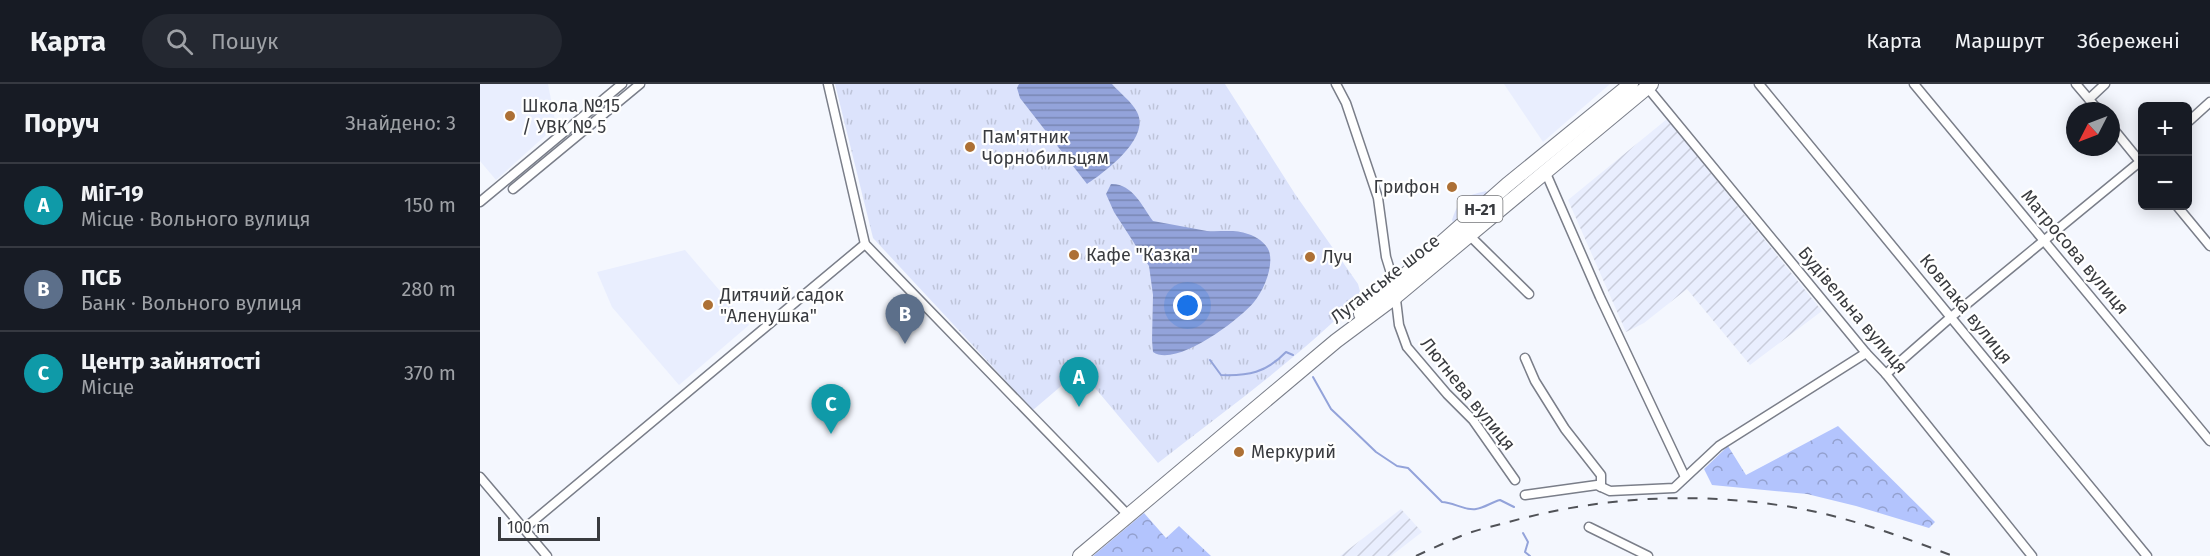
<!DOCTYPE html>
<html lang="uk">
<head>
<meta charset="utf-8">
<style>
  :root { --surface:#171b24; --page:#242831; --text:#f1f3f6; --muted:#9ea1a6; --line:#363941; --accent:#ad7035 }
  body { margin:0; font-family:"Fira Sans",sans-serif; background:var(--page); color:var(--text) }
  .controls { position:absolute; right:18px; top:18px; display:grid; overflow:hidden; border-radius:9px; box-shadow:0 3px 15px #0003 }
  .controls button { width:54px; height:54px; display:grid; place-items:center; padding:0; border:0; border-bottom:2px solid var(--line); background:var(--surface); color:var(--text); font:30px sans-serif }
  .compass { position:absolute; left:1586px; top:18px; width:54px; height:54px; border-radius:50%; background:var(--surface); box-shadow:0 3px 15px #0003; rotate:228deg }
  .scale { position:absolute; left:18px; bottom:15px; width:102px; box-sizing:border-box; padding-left:6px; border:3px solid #393b3f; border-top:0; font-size:16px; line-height:21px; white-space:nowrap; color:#393b3f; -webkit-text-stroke:4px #fff; paint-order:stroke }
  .you { position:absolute; left:708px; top:222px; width:21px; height:21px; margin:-15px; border:4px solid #fff; border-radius:50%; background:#1a73e8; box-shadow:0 0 0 9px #1a73e833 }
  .badge { display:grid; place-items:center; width:39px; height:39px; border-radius:50%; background:var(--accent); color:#fff; font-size:20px; font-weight:700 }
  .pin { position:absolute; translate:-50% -50px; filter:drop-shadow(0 2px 3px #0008) }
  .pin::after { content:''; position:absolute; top:32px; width:21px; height:18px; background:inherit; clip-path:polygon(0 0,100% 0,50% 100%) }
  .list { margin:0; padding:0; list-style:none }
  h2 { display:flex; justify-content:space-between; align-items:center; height:78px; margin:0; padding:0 24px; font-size:26px }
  h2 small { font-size:20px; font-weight:400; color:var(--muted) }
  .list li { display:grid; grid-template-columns:39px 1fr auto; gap:18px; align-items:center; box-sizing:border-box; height:84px; padding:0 24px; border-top:2px solid var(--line) }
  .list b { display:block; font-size:22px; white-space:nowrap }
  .list p { margin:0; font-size:20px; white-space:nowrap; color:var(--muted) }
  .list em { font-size:20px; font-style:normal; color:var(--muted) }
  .icon { flex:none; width:33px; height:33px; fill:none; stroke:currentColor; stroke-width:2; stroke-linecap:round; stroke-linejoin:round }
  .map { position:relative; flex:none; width:1730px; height:472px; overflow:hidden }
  header { display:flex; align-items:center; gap:36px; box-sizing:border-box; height:84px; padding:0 30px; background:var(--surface); border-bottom:2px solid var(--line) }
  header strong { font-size:28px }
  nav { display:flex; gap:33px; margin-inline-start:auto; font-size:21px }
  .search { width:420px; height:54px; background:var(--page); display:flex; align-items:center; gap:15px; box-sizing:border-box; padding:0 21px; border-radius:33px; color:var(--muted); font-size:22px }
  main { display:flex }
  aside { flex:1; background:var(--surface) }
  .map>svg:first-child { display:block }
</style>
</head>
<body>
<header>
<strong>Карта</strong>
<div class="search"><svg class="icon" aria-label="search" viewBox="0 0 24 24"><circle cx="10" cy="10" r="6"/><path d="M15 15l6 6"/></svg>Пошук</div>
<nav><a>Карта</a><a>Маршрут</a><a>Збережені</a></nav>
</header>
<main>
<aside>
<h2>Поруч<small>Знайдено: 3</small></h2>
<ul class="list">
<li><span class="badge" style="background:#0f9aa8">A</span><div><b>МіГ-19</b><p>Місце · Вольного вулиця</p></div><em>150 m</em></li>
<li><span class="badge" style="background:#5c6f8a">B</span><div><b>ПСБ</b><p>Банк · Вольного вулиця</p></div><em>280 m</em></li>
<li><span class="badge" style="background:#0f9aa8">C</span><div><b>Центр зайнятості</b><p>Місце</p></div><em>370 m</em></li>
</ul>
</aside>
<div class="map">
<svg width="1730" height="472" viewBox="0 0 1730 472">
  <defs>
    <pattern id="industrial-furrows" width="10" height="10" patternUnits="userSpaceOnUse" patternTransform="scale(1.5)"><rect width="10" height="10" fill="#e9eefe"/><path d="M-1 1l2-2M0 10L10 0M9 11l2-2" fill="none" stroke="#c9cddb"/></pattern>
    <pattern id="forest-crowns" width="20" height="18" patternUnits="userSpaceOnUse" patternTransform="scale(1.5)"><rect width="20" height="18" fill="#b3c4fd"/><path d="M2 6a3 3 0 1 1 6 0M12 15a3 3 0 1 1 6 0" fill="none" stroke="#93a0ce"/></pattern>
    <pattern id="park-tufts" width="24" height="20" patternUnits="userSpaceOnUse" patternTransform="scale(1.5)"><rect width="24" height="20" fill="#dce3fc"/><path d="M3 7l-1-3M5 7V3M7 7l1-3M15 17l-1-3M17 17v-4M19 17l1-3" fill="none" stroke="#bec4d9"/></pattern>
    <pattern id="water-rules" width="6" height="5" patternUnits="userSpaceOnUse" patternTransform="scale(1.5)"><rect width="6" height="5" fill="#93a3da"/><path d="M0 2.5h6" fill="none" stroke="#7986b2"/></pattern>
  </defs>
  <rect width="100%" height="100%" fill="#f4f7fe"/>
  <g fill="#e9eefe">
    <path d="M0,0H68L76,42L16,96L0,77Z"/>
    <path d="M1024,0H1130L1063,58Z"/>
    <path d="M205,166L269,241L199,301L132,223L117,188Z"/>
  </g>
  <g fill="url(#industrial-furrows)">
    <path d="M1187,35L1342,227L1270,281L1207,205L1164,239L1146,248L1088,116Z"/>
    <path d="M921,425L942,448L911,472H860Z"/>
  </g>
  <path fill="#dce3fc" d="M1006,107L1007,109L973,138L972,136C979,114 985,112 1006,107Z"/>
  <g fill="url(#forest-crowns)">
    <path d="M1358,342L1455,438L1449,444L1376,422L1327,410L1232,401L1224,385L1248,362L1266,391Z"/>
    <path d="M664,429L686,454L699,442L731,472H613Z"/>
  </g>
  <path fill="url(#park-tufts)" d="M355,0H745L815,110L878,200L881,211C820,273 747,325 678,379L600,286L553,326L393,154Z"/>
  <g fill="url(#water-rules)">
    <path d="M539,0H632C640,9 652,18 657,28C671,54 625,88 607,100L540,14L537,4Z"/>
    <path d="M631,100C652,99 662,122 673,137C691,140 709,144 727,147C741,148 755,145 768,150C776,152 786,159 789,167C794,182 784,206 774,218C759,236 696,284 673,268L672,256L673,211L669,182L634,128L626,110Z"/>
  </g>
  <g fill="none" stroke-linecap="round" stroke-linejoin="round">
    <g stroke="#93a3da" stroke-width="2">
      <path d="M730,276L741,291C768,292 786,289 806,268L813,271"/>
      <path d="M833,293L851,325L870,343L896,368L917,382L928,384L962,418C973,418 985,427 996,425C1004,424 1012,418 1020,416L1034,423"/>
      <path d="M1043,449L1048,458L1045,468L1050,472"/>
    </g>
    <defs>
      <g id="street">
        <path d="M348,0L385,160L648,431"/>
        <path d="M856,0L866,19L898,114L906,173L914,199L919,241L927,263L967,310L993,336L1035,396"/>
        <path d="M1279,0L1667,472"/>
        <path d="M1434,0L1730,357"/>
        <path d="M1596,0L1619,27"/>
        <path d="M1167,3L1386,269L1406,290L1552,472"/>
        <path d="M1609,15L1625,0"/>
        <path d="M1708,38L1730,18"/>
        <path d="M1631,42L1662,80"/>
        <path d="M1065,87L1120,213L1205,393"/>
        <path d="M33,105L160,0"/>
        <path d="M0,118L142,0"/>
        <path d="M1697,122L1730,162"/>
        <path d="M989,151L1049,210"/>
        <path d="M1045,274L1055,297L1085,345L1121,391V403"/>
        <path d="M1406,290L1471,233L1662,76"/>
        <path d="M0,393L67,472"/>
        <path d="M1045,411L1117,401L1130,407L1194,404L1239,362L1386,269"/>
        <path d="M1109,443L1168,472"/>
        <path d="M45,444L385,160"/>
      </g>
      <g id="primary">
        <path d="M881,230L1027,101L1151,0"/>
        <path d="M600,472L856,257L915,213L1171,0"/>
      </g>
    </defs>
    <use href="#street" stroke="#7a7e89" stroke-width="11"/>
    <use href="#primary" stroke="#7a7e89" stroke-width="16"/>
    <use href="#street" stroke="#fff" stroke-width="8"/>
    <use href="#primary" stroke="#fff" stroke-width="14"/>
    <path stroke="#505257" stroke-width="2" stroke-dasharray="10 10" stroke-linecap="butt" d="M936,472C951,465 966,458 981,452C995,446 1011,443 1025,439C1120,412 1219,407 1317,424C1371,434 1423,453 1473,472"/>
  </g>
  <g fill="#ad7035" stroke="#fff" stroke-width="2">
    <circle cx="30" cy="32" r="6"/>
    <circle cx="490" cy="63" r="6"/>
    <circle cx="972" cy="103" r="6"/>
    <circle cx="594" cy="171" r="6"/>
    <circle cx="830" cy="173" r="6"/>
    <circle cx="228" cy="221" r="6"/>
    <circle cx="759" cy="368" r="6"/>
  </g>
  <g text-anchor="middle" stroke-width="4.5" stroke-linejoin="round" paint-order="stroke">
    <rect fill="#fff" stroke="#747679" stroke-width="1.5" x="977.5" y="112" width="45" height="26" rx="4.5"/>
    <g font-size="16" font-weight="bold" fill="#393b3f">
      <text x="1000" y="131">Н-21</text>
    </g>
    <g font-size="18" fill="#393b3f" stroke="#fff" text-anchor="start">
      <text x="42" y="28">Школа №15<tspan x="42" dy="21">/ УВК № 5</tspan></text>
      <text x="502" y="59">Пам'ятник<tspan x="502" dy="21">Чорнобильцям</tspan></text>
      <text x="960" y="109" text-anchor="end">Грифон</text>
      <text x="606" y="177">Кафе "Казка"</text>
      <text x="842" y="179">Луч</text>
      <text x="240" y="217">Дитячий садок<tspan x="240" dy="21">"Аленушка"</tspan></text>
      <text x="771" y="374">Меркурий</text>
    </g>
    <g font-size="18" fill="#393b3f" stroke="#fff">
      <text transform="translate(1595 168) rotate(50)" y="6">Матросова вулиця</text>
      <text transform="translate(905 195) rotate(-38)" y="6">Луганське шосе</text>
      <text transform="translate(1486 225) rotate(51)" y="6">Ковпака вулиця</text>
      <text transform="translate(1373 226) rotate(50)" y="6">Будівельна вулиця</text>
      <text transform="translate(988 310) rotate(51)" y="6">Лютнева вулиця</text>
    </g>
  </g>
</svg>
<div class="controls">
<button>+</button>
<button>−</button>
</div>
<svg class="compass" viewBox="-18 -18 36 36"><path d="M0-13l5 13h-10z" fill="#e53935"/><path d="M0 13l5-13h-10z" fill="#9ea1a6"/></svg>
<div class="scale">100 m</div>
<div class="you"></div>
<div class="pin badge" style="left:599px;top:323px;background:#0f9aa8">A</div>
<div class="pin badge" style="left:425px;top:260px;background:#5c6f8a">B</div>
<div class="pin badge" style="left:351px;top:350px;background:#0f9aa8">C</div>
</div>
</main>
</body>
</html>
